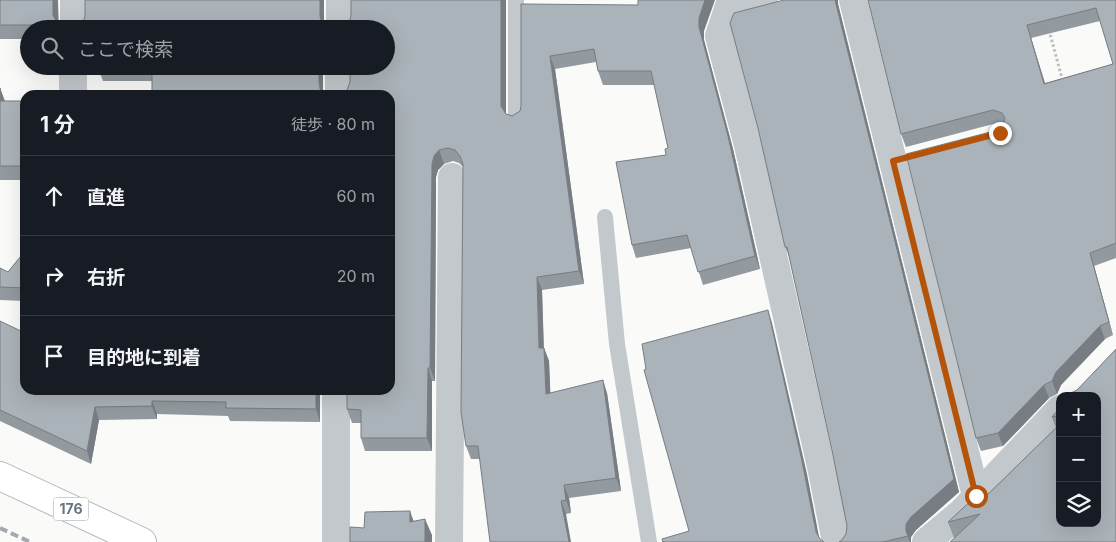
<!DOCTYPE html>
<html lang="ja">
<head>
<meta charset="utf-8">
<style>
  :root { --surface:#171b24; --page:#20242c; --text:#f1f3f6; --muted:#9ea1a6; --line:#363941 }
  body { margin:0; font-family:Inter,"Noto Sans JP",sans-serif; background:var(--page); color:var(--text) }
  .controls { position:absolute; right:15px; bottom:15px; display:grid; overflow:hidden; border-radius:10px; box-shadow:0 5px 20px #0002 }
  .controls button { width:45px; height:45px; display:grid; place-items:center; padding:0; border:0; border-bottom:1px solid var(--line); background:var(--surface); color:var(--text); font:25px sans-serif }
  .stop { position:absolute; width:15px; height:15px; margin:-11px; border:4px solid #b45309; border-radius:50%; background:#fff }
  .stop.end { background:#b45309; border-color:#fff; box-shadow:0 1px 5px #0008 }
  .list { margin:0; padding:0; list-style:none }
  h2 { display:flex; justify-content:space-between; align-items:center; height:65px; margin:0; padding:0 20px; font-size:21px }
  h2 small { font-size:16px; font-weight:400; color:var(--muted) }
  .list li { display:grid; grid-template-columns:32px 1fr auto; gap:15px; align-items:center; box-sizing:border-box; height:80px; padding:0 20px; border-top:1px solid var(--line) }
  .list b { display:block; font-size:19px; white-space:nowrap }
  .list em { font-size:16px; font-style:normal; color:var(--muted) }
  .icon { flex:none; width:28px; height:28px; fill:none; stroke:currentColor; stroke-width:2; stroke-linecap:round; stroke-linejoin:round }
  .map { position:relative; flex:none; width:1116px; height:542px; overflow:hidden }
  .search { position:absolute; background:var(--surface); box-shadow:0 5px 20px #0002; left:20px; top:20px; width:375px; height:55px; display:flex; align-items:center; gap:12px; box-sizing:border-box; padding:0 18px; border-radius:28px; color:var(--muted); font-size:19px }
  .panel { position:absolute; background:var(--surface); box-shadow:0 5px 20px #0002; left:20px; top:90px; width:375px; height:305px; border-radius:15px }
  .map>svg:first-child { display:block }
</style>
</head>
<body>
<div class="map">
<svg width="1116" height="542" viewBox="0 0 1116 542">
  <rect width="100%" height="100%" fill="#fafaf8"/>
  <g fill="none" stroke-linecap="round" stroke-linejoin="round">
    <defs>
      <path id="trunk" d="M0,476L142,542"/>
    </defs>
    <use href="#trunk" stroke="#b4b9bd" stroke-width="30"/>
    <path stroke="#bbbfc2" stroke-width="3" stroke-dasharray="2.5 2.5" stroke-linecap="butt" d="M1049,30L1063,82"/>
    <g stroke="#c3c8cc" stroke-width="16">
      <path d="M516,119V0"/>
      <path d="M605,217L617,344L649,542"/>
    </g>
    <g stroke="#c3c8cc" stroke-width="28">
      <path d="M731,0L719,36L748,145L822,471L836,542"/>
      <path d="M750,0L752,4L764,0"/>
      <path d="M853,0L976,496"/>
      <path d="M74,29V0"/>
      <path d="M340,29V0"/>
      <path d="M73,95V66"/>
      <path d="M339,95V66"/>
      <path d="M336,542V390"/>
      <path d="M449,542L452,177"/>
      <path d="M926,542L962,512L1060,409"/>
    </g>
    <use href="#trunk" stroke="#fff" stroke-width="28"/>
    <path stroke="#a2aab0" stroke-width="4" stroke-dasharray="8 4" stroke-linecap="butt" d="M0,528L30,542"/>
  </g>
  <g fill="#929a9f" fill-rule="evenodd">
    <path d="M0,0H58L59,29H29V39H0Z"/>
    <path d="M324,0V26L327,29H81L80,26Z"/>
    <path d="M506,0V114L512,116L520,111L521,106V4L704,31V40L733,149L760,269L703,285L691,248L636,258L632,245L666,155L668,148L654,85H603L598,71L596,62L555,69L584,284L542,290L544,348L549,361L550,393H607L621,491L569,498L571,513L566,514L480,459H471L466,446L463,167L459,163L453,161L444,164L438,170L436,177L435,381H432V451H365L361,438V423H352L347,409L390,390V95Z"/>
    <path d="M784,0H838V4L959,492L916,530L911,537V542H839L841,541L846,534L847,526L833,455L789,256L785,247Z"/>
    <path d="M868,0H1116V258L1094,266L1113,335L1105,339L1061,385L1057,394L1049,398L1003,446L981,451L976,438L998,130L1003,127V125L997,123L906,147L901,134ZM1100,21L1113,64L1045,83L1031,38Z"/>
    <path d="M323,66L152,81H103L98,68Z"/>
    <path d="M0,88L5,101H25V180H0Z"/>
    <path d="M25,251V301L0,300V268L8,272Z"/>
    <path d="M0,321L25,390H320V422L230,421L228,416L157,414V419L99,420L91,464L0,421Z"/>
    <path d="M1077,390L1116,542L954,538L948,522L980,502L1056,428L1052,417L1060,408V523Z"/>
  </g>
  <g fill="#777d82">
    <path d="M53,0H58V27L53,15Z"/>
    <path d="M320,0H324V29L320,16Z"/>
    <path d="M501,0H506V119L501,106Z"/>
    <path d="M705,0H715L704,31V40L733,149L760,269L755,256L699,27V18Z"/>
    <path d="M835,0H838V4L959,492L916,530L911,537V542H910L906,531V524L911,517Z"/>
    <path d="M1027,25L1031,38L1049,97L1044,84Z"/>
    <path d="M550,56L555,69L584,284L579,271Z"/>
    <path d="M319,66H323V95L320,89L319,82Z"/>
    <path d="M0,88L5,102L0,101Z"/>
    <path d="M439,150L444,164L438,170L436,177L435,381L430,368L432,164L434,156Z"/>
    <path d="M1090,253L1094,266L1113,335L1109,322Z"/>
    <path d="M537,277L542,290L544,362L539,348Z"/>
    <path d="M768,310L772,323L807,474L820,542L816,532Z"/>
    <path d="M1100,326L1105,339L1061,385L1057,394L1052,381L1056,372Z"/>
    <path d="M544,348L549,361L551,407L546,394Z"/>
    <path d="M428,368L432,381V451L427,438Z"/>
    <path d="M603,380L607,393L621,491L616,478Z"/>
    <path d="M1044,385L1049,398L1003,446L998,433Z"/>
    <path d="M316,390H320V422L316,409Z"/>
    <path d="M152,401L157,414V419L152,406Z"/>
    <path d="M95,407L99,420L91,464L87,451Z"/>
    <path d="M564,485L569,498L571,513L566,500Z"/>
    <path d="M561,501L566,514L571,542H569Z"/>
    <path d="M410,511L416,528L410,522Z"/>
    <path d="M425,519L432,535V542H425Z"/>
  </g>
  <g fill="#aab3b9" stroke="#777d82" fill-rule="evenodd">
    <path d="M0,0H53V15L58,25H0Z"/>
    <path d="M85,0H320V16L322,24L327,29H98V27L80,26L83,23L85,16Z"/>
    <path d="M351,0H501V106L506,114L512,116L520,111L521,106V4L638,5V0H705L699,18V27L728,136L755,256L698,272L687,235L632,245L616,162L666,155L665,149L668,148L651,71H598L594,49L550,56L579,271L537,277L539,348H544L546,394L603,380L616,478L564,485L566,500L561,501L569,542H490L478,446H466L461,412L463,164L460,156L455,150L448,148L439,150L434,156L432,164L430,368H428L427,438H361V410L347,409V390H390V95H342L347,90L350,82V66H386V29H344L349,23L351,16Z"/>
    <path d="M784,0H835L954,479L911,517L906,524V531L908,536L883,542H839L841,541L846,534L847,526L833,455L787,247H785L758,128L730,23L734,13Z"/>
    <path d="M868,0H1116V243L1090,253L1109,322L1100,326L1056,372L1052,381L1044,385L998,433L976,438L906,154L998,130L1003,127L1005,118L1002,113L993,110L901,134ZM1096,8L1113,64L1044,84L1027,25Z"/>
    <path d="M98,66H319V82L320,89L326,95H152V68H98Z"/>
    <path d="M0,88V101H25V166H0Z"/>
    <path d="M25,251V288L0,287V268L8,272Z"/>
    <path d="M768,310L802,461L816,532L820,539L824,542H663L662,539L689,531L644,370L646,369L642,344Z"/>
    <path d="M0,321L25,333V390H316V409L226,408V402L152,401V406L95,407L87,451L0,410Z"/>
    <path d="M1116,349V542H950L980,514L948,522L975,497L980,502L1060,424V523H1097V396H1068L1069,394L1077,390Z"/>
    <path d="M1060,408V415L1052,417Z"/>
    <path d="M410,511V522L425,519V542H350V527L364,528L365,512Z"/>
  </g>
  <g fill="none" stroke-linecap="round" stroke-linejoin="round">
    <path stroke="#b45309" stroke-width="6" d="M976,496L893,161L1000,133"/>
  </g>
  <g text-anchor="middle" stroke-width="5" stroke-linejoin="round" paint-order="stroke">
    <rect fill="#fff" stroke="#939fa8" stroke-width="1" x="53.5" y="497.5" width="35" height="23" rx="4"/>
    <g font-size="14" font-weight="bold" fill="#657683">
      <text x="71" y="514">176</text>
    </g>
  </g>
</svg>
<div class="controls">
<button>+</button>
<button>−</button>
<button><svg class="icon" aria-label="layers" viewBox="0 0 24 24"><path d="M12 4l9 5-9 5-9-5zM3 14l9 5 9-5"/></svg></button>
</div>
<div class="stop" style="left:976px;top:496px"></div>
<div class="stop end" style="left:1000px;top:133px"></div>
<div class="search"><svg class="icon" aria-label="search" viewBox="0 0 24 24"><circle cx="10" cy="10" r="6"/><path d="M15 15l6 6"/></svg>ここで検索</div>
<section class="panel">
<h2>1 分<small>徒歩 · 80 m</small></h2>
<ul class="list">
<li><svg class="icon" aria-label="ahead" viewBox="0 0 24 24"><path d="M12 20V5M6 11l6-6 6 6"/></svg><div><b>直進</b></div><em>60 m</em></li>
<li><svg class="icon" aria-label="right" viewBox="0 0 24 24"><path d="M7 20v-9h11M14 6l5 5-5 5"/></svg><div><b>右折</b></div><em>20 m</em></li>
<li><svg class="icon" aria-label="arrive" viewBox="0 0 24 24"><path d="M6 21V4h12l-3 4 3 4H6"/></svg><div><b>目的地に到着</b></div></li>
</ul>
</section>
</div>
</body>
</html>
